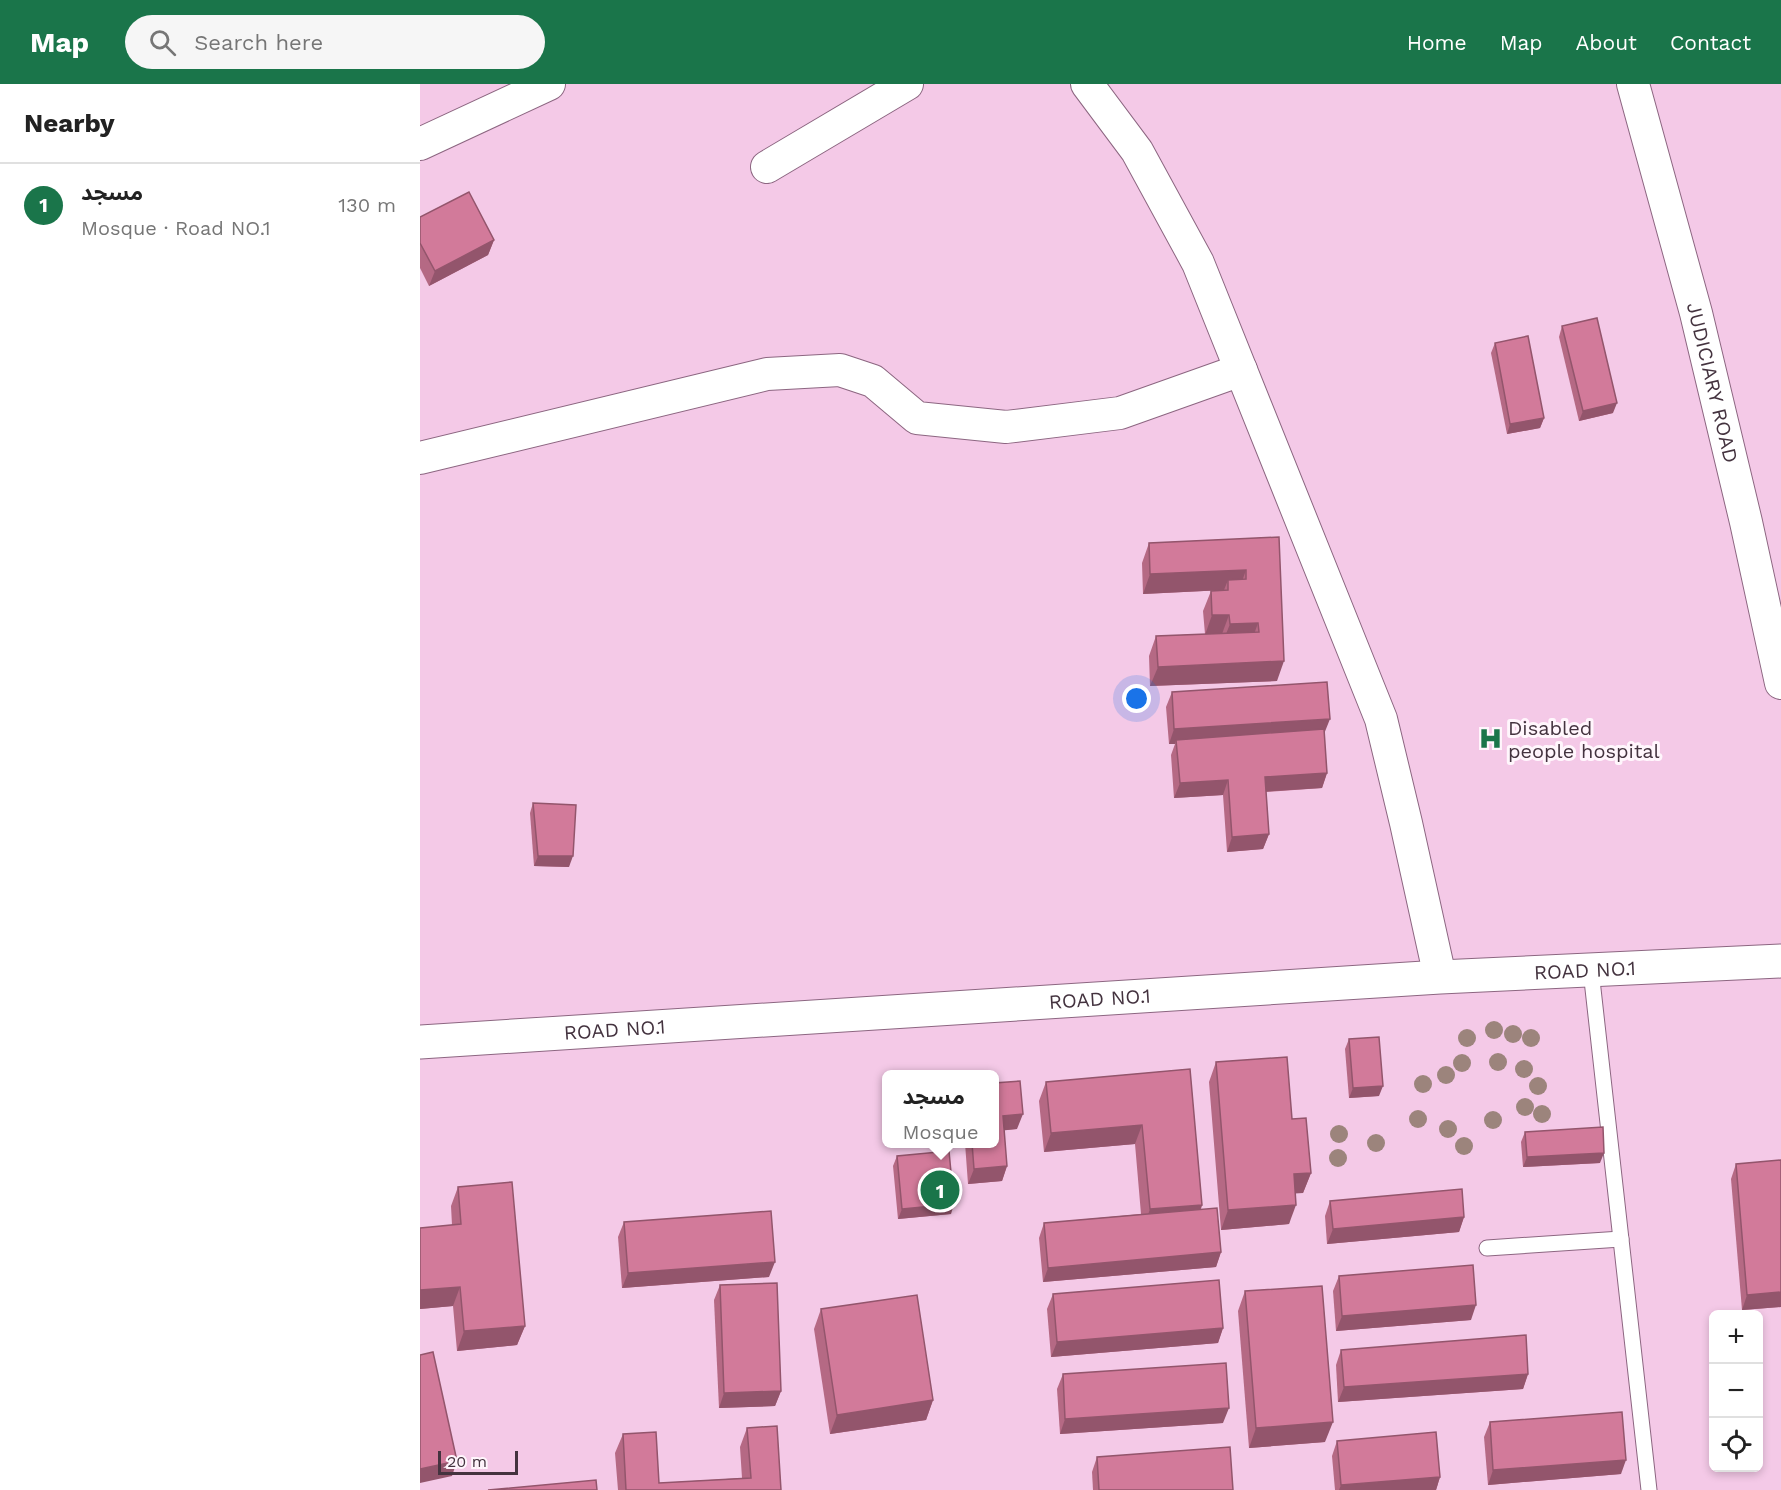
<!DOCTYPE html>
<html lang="en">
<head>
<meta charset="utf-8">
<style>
  :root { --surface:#fff; --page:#f6f6f6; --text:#222; --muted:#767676; --line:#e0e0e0; --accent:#1a754a }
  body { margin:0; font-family:"Work Sans","Noto Sans Arabic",sans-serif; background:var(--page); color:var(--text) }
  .controls { position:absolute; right:18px; bottom:18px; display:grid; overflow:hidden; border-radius:9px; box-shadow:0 3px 9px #0003 }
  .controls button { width:54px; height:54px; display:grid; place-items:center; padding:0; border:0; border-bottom:2px solid var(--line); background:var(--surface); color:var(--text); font:30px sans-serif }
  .scale { position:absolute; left:18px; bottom:15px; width:80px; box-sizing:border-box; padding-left:6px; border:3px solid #44333f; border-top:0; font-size:16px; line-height:21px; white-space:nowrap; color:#44333f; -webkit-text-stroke:4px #fff6fc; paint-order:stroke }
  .you { position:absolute; left:717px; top:615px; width:21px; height:21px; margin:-15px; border:4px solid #fff; border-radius:50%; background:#1a73e8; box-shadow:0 0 0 9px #1a73e833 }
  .badge { display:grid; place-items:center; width:39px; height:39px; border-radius:50%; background:var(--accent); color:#fff; font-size:20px; font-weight:700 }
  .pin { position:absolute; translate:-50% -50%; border:3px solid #fff; box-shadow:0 2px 6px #0006 }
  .popup { position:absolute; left:462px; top:986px; width:117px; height:78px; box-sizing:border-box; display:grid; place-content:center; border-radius:9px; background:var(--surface); filter:drop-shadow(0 2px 4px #0005); font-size:20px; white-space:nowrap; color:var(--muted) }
  .popup b { font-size:22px; color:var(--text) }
  .popup::after { content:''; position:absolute; left:50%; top:100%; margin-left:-12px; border:12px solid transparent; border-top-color:var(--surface) }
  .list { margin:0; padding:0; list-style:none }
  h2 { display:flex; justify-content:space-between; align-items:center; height:78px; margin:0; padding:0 24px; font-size:26px }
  h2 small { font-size:20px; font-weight:400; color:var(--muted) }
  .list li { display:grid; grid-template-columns:39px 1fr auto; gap:18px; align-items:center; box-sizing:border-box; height:84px; padding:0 24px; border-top:2px solid var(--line) }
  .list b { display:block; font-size:22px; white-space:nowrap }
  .list p { margin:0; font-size:20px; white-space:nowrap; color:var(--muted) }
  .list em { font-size:20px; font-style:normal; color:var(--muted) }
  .icon { flex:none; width:33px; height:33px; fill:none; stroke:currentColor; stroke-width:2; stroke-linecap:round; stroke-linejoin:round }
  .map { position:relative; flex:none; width:1361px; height:1406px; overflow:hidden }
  header { display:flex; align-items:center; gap:36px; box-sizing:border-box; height:84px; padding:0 30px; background:var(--accent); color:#fff }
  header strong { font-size:28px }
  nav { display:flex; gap:33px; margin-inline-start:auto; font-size:21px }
  .search { width:420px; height:54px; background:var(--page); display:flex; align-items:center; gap:15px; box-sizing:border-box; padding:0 21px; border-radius:33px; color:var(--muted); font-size:22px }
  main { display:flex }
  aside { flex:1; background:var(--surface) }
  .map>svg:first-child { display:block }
</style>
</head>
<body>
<header>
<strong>Map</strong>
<div class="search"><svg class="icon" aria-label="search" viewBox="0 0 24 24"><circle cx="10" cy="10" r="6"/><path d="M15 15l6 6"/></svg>Search here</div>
<nav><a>Home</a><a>Map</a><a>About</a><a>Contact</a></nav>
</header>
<main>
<aside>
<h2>Nearby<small></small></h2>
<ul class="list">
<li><span class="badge">1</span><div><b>مسجد</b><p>Mosque · Road NO.1</p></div><em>130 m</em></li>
</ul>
</aside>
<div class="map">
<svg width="1361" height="1406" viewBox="0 0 1361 1406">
  <rect width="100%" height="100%" fill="#f4c9e7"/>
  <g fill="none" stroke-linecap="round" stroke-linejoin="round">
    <defs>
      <g id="lane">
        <path d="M1171,887L1229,1406"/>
        <path d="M1067,1164L1201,1155"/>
      </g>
      <g id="street">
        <path d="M667,0L717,67L778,179L961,635L986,739L1020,893"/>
        <path id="s1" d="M1213,0L1276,229L1326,438L1361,599"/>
        <path d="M0,60L129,0"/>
        <path d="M347,83L487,0"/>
        <path d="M0,374L347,290L420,286L453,297L497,334L586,343L700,329L821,286"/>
      </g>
      <g id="highway">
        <path id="s2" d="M0,958L1020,893L1361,877"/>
      </g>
    </defs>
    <use href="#lane" stroke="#8c6681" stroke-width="17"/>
    <use href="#street" stroke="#8c6681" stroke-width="34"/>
    <use href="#highway" stroke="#8c6681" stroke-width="35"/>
    <use href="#lane" stroke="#fff" stroke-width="15"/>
    <use href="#street" stroke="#fff" stroke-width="32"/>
    <use href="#highway" stroke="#fff" stroke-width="33"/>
  </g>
  <g fill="#9c847c">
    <circle cx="1074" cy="946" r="9"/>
    <circle cx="1093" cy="950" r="9"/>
    <circle cx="1047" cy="954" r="9"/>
    <circle cx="1111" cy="954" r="9"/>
    <circle cx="1078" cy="978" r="9"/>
    <circle cx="1042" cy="979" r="9"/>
    <circle cx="1104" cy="985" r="9"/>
    <circle cx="1026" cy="991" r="9"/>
    <circle cx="1003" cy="1000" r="9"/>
    <circle cx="1118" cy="1002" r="9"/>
    <circle cx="1105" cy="1023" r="9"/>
    <circle cx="1122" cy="1030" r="9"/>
    <circle cx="998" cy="1035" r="9"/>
    <circle cx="1073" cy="1036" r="9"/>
    <circle cx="1028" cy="1045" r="9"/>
    <circle cx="919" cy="1050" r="9"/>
    <circle cx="956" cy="1059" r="9"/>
    <circle cx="1044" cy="1062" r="9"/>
    <circle cx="918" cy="1074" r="9"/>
  </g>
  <g fill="#b56984">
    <path d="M0,133L74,156L68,171L9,202L0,184Z"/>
    <path d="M1142,242L1193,329L1159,337L1139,253Z"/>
    <path d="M1075,259L1124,334L1120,344L1087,350L1071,269Z"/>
    <path d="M859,453L857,597L730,602L729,572L736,552L785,550L783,527L791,507L804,506L723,510L722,479L729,459Z"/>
    <path d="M752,608L904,650L907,689L902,704L846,708L849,750L843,765L807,768L803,711L754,714L751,671L755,660H749L746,623Z"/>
    <path d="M113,719L149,783L114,782L110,729Z"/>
    <path d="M929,955L959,1012L929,1014L925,965Z"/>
    <path d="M796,978L872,1035L891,1089L883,1109H875L869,1140L801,1146L789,998Z"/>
    <path d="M770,985L782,1121L781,1125L801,1168L796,1183L623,1198L619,1154L624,1139L721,1130L715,1060L624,1068L619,1017L626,998Z"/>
    <path d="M574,999L597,1045L584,1046L587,1082L582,1097L548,1100L545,1059H574Z"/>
    <path d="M1105,1048L1180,1079L1103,1083L1101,1058Z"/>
    <path d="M477,1072L531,1130L478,1135L473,1082Z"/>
    <path d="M1361,1076V1223L1322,1226L1311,1095L1316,1080Z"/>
    <path d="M38,1103L105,1242L97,1261L37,1267L33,1222L0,1225V1144L32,1141L31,1122Z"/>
    <path d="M910,1117L1044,1133L1039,1148L907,1160L905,1132Z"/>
    <path d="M204,1138L349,1193L202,1204L198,1153Z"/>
    <path d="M919,1192L1051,1236L916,1247L913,1207Z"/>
    <path d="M300,1201L361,1307L355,1322L299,1324L294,1216Z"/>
    <path d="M825,1207L905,1358L829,1364L818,1227Z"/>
    <path d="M633,1210L803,1244L798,1259L631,1273L627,1225Z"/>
    <path d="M401,1225L513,1316L506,1336L410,1350L394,1245Z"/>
    <path d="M921,1266L1108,1290L1103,1305L918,1318L916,1281Z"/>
    <path d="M643,1290L803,1339L640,1350L637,1305Z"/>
    <path d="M1070,1338L1201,1390L1068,1401L1064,1353Z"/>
    <path d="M327,1344L361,1406H198L195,1369L203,1350L239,1399L322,1394L320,1363Z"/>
    <path d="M917,1357L1020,1393L1016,1406H915L912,1372Z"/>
    <path d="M677,1373L813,1406H673L672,1388Z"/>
  </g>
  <g fill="#93556c">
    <path d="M74,156L68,171L9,202L15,187Z"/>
    <path d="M1197,319L1193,329L1159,337L1163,327Z"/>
    <path d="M1124,334L1120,344L1087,350L1090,340Z"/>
    <path d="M826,486L819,506L808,496L804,506L723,510L730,490Z"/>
    <path d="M792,531H809L802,550L785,551Z"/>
    <path d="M838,539L831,559L802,560L810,540Z"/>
    <path d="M864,577L857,597L730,602L738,583Z"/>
    <path d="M910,635L904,650L756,656L755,660H749L754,645Z"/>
    <path d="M907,689L902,704L839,708L845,693Z"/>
    <path d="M808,696L803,711L754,714L760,699Z"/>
    <path d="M849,750L843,765L807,768L812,753Z"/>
    <path d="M118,772H153L149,783L114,782Z"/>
    <path d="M963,1002L959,1012L929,1014L933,1004Z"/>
    <path d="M603,1030L597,1045L578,1047L583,1032Z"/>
    <path d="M722,1041L715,1060L624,1068L631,1049Z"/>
    <path d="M1184,1069L1180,1079L1103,1083L1107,1073Z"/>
    <path d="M587,1082L582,1097L548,1100L554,1085Z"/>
    <path d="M891,1089L883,1109L867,1110L874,1090Z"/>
    <path d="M534,1120L531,1130L478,1135L482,1125Z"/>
    <path d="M782,1121L775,1140L723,1145L730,1125Z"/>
    <path d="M876,1121L869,1140L801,1146L808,1126Z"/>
    <path d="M1044,1133L1039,1148L907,1160L913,1145Z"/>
    <path d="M801,1168L796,1183L623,1198L628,1184Z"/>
    <path d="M355,1178L349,1193L202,1204L208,1189Z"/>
    <path d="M40,1203L33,1222L0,1225V1206Z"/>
    <path d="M1361,1208V1223L1322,1226L1327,1211Z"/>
    <path d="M1056,1221L1051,1236L916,1247L922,1232Z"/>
    <path d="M105,1242L97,1261L37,1267L44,1247Z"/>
    <path d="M803,1244L798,1259L631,1273L637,1258Z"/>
    <path d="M1108,1290L1103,1305L918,1318L924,1303Z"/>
    <path d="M361,1307L355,1322L299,1324L304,1309Z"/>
    <path d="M513,1316L506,1336L410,1350L417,1331Z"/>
    <path d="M809,1324L803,1339L640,1350L645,1335Z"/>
    <path d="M913,1338L905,1358L829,1364L836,1344Z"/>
    <path d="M1206,1376L1201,1390L1068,1401L1073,1386Z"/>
    <path d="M37,1377L32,1392L0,1399V1385Z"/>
    <path d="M1020,1393L1016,1406H919L921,1401Z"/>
  </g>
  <g fill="#d27a9a" stroke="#93556c" stroke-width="1.5">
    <path d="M49,108L74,156L15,187L0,159V133Z"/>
    <path d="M1177,234L1197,319L1163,327L1142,242Z"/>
    <path d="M1108,252L1124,334L1090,340L1075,259Z"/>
    <path d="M859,453L864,577L738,583L736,552L839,548L838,539L810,540L809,531H792L791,507L808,506V496L826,495V486L730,490L729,459Z"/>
    <path d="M907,598L910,635L754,645L752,608Z"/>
    <path d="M904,645L907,689L845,693L849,750L812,753L808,696L760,699L756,656Z"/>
    <path d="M113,719L156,721L153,772H118Z"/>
    <path d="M959,953L963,1002L933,1004L929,955Z"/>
    <path d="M867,973L872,1035L886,1034L891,1089L874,1090L876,1121L808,1126L796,978Z"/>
    <path d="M770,985L782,1121L730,1125L722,1041L631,1049L626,998Z"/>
    <path d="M600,997L603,1030L583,1032L587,1082L554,1085L552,1059H574V999Z"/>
    <path d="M1183,1043L1184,1069L1107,1073L1105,1048Z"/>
    <path d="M529,1067L534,1120L482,1125L477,1072Z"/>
    <path d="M1361,1076V1208L1327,1211L1316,1080Z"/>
    <path d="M92,1098L105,1242L44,1247L40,1203L0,1206V1144L41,1140L38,1103Z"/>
    <path d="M1042,1105L1044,1133L913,1145L910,1117Z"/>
    <path d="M797,1124L801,1168L628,1184L624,1139Z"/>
    <path d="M351,1127L355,1178L208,1189L204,1138Z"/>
    <path d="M1053,1181L1056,1221L922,1232L919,1192Z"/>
    <path d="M799,1196L803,1244L637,1258L633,1210Z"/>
    <path d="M357,1199L361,1307L304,1309L300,1201Z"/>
    <path d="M902,1202L913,1338L836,1344L825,1207Z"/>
    <path d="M497,1211L513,1316L417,1331L401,1225Z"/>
    <path d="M1106,1251L1108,1290L924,1303L921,1266Z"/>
    <path d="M13,1268L37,1377L0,1385V1271Z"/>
    <path d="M806,1279L809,1324L645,1335L643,1290Z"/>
    <path d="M1202,1328L1206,1376L1073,1386L1070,1338Z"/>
    <path d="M357,1342L361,1406H206L203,1350L236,1348L239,1399L331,1394L327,1344Z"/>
    <path d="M1016,1348L1020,1393L921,1401L917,1357Z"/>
    <path d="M810,1363L813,1406H679L677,1373Z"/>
    <path d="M176,1396L177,1406H68Z"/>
  </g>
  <defs>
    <symbol id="hospital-bare" viewBox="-9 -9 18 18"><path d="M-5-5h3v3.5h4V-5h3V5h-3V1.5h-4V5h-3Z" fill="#1a754a" stroke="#fff6fc" stroke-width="2.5" paint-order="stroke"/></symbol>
  </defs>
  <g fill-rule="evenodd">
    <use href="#hospital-bare" x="1054" y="638" width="33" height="33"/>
  </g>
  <g text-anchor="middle" stroke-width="6" stroke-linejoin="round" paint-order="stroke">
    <g font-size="20" fill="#44333f" stroke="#fff6fc">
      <text dy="7" stroke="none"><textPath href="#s1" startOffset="309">JUDICIARY ROAD</textPath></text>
      <text dy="7" stroke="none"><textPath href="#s2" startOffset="1167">ROAD NO.1</textPath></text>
      <text dy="7" stroke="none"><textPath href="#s2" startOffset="681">ROAD NO.1</textPath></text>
      <text dy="7" stroke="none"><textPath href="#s2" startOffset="195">ROAD NO.1</textPath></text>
    </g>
    <g font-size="20" fill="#44333f" stroke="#fff6fc" text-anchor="start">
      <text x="1088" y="651">Disabled<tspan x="1088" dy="23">people hospital</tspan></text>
    </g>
  </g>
</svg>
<div class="controls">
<button>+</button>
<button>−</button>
<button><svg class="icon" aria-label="locate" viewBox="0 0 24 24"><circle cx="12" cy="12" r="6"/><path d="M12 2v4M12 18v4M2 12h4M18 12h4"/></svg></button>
</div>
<div class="scale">20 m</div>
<div class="you"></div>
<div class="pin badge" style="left:520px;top:1106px">1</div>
<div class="popup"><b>مسجد</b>Mosque</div>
</div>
</main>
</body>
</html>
